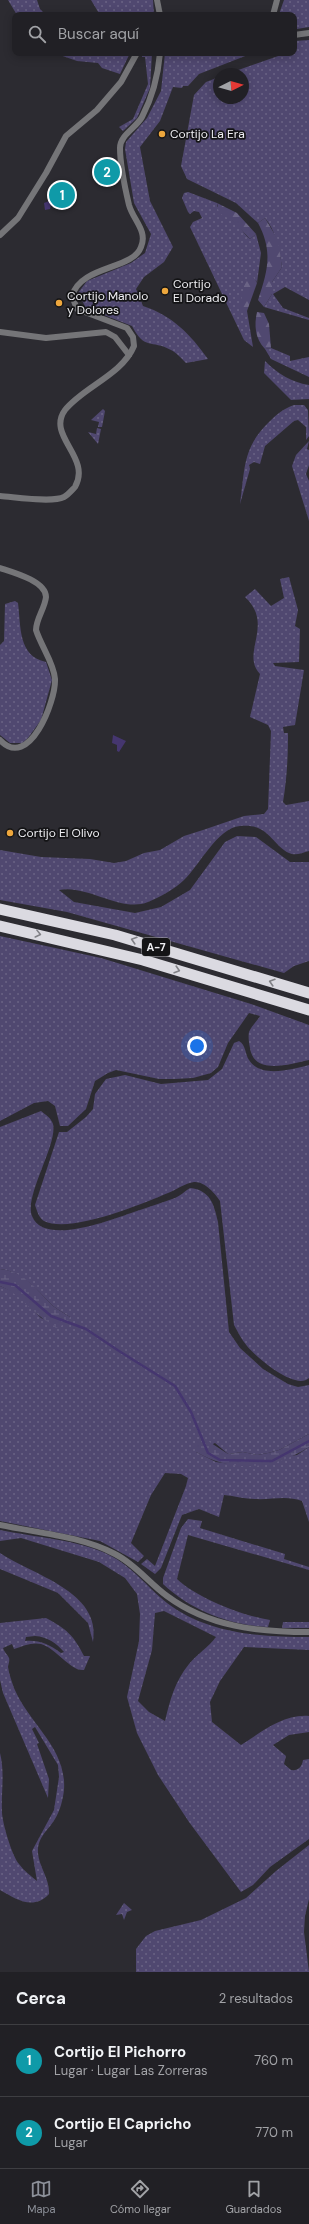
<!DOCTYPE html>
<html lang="es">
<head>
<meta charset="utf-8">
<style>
  :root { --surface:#212025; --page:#29282d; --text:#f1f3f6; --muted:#a2a3a7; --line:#3e3e42; --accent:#8c9099 }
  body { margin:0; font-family:"DM Sans",sans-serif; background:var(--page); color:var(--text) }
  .compass { position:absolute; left:213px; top:68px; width:36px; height:36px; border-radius:50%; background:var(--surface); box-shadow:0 2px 10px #0003; rotate:85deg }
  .you { position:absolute; left:197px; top:1046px; width:14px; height:14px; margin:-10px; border:3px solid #fff; border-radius:50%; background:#1a73e8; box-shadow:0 0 0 6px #1a73e833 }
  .badge { display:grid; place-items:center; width:26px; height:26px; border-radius:50%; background:var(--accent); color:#fff; font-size:13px; font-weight:700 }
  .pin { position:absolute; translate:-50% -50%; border:2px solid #fff; box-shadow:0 1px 4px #0006 }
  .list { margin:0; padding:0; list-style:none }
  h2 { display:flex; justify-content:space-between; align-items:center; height:52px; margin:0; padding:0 16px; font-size:17px }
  h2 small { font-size:13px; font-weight:400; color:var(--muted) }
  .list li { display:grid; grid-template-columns:26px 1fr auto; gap:12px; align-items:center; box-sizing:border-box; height:72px; padding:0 16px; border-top:1px solid var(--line) }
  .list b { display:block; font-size:15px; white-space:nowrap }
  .list p { margin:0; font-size:13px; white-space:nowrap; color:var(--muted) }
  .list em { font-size:13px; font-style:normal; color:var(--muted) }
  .icon { flex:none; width:22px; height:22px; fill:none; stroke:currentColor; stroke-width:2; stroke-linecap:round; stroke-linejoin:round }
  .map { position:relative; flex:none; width:309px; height:1972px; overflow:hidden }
  .search { position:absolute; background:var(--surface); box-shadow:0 2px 10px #0003; left:12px; right:12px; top:12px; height:44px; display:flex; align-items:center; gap:10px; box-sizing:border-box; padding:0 14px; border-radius:8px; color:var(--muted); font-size:15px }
  .sheet { height:196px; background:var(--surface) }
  nav { display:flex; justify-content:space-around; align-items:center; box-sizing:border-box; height:56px; border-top:1px solid var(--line); background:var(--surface); font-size:11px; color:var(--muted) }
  nav a { display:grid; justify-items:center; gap:2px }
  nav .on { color:var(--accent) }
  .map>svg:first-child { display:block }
</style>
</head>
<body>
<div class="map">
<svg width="309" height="1972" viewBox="0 0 309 1972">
  <defs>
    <pattern id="grass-dots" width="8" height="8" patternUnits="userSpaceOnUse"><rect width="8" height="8" fill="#504870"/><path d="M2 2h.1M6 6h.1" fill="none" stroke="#6a6385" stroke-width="1.8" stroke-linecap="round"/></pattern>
    <pattern id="forest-firs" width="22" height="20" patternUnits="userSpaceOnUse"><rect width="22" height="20" fill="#504870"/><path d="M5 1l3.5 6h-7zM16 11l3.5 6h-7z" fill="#6a6385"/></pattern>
    <pattern id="wetland-marsh" width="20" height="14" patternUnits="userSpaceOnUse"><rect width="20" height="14" fill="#504870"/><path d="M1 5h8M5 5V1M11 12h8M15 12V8" fill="none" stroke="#6a6385"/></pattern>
  </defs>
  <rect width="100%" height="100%" fill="#2c2b31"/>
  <g fill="url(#grass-dots)" fill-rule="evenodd">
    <path d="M8,0H37L40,9L46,15H17Z"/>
    <path d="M91,0H153L154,15H100Z"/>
    <path d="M284,0H309V27L297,29L294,15L279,14Z"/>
    <path d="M309,40V300L285,287L273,294L283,308L309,318V320L264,307L272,294V282L282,267C279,249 277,233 265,218L258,223L236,203L187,179L181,166L194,95L206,82L219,77V98H243V74H227L281,55L294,53V41Z"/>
    <path d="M54,53H130L120,74L102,68L98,63L77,61Z"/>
    <path d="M142,53H152L150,88L137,118L123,131L119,127L133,119L148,84L145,57H142Z"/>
    <path d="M165,53H253L199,74L188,86H183L182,88L173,87L160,121L140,147L150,201L173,247L164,262L144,277L136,289L143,306C173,316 190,334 208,359L186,363C182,359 177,353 171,350C151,339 145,351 132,326L86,308L78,293L87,281L131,263L145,253L151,234L134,203L125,149L126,142L147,118L161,91Z"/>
    <path d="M188,192L217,203V206C224,214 232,219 239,226C243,231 245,235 250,239L256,234L261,253L257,283L256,280L239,311H247L253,347L244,340L190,227L193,222L202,218L199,212L194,211L190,214L188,212L182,198L184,193Z"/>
    <path d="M271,348L290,356V361L309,357V377L271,359L265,349Z"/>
    <path d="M265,361C278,374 291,382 309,385V399L291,400L264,373Z"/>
    <path d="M294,405H304L308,410L309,436L306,440V427L298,420L294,421L265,446L260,464L254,462L249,465L250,469L240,504C245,470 242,448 269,422C277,414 283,409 294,405Z"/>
    <path d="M103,409L105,411L102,427H98L99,422L91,420Z"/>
    <path d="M97,428L101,429L98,444L88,432L96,434Z"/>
    <path d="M309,441L307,449L309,450V465L306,474L309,481V521L292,466L296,455Z"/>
    <path d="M289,577L298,610L295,626L300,629L299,662L273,663L275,666L304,670L295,725L283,727L284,733H288C288,757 287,778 283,802L286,805L309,801V851C302,853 295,856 289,853C271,844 269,823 240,826C217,828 200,865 184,880C175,889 160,897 148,902C121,913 87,884 59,890L74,902L135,913L161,907L190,890L225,842L237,836L256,837L290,862H309V961L294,966L284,973L67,912L0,900V850L41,857L90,859L114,863L126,861L144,853L160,850L184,836L203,830L244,816L264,814L268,809L271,731L268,725L250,717L260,674C240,653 275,625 245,597L255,589L271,606L284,598L280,579Z"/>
    <path d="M15,601L18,603C21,627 18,656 46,662L52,680L41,720L28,738L22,743H10L0,735V645L4,641L5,604Z"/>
    <path d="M0,936L101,958L251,1004L309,1025V1060C290,1064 254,1076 250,1048C249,1043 248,1036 249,1032C251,1027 257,1021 260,1016L249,1013L228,1043L218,1067L211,1073L193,1078L174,1079H159L116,1070L108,1073L95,1081L86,1109L68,1126H60L55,1106L48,1101L34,1103L0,1121Z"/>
    <path d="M239,1041C246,1045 245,1054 249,1060C261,1079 292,1069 309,1065V1378C295,1391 256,1357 247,1346C241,1339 238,1332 234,1325L220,1201C215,1193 204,1181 194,1182C185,1183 176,1190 168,1193C142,1204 70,1234 44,1221C39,1218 37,1211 35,1205L59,1132H67L86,1117L93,1109L95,1094L106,1079L125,1075L161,1084L208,1080L222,1069L234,1043Z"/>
    <path d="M41,1111C46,1115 51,1118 53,1124C58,1144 24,1196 32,1216C44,1247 113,1219 134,1212C148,1207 162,1203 175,1198C180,1196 185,1191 190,1188C210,1190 214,1204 218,1222L229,1332L240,1348L263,1369L288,1384L298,1387L309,1385V1434L279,1450L268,1453L257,1455L243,1452L228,1454L215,1443L196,1452L216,1462L230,1464L297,1455L309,1447V1522L302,1501C286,1495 272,1500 255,1499C245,1499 235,1496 224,1495L219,1517L199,1509L182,1515L161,1568L155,1574L141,1564L147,1559L155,1566L186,1486L188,1478L181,1474L165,1473L151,1495L131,1543L144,1556L138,1562L100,1541L0,1521V1286L16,1293L41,1318L52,1323L70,1317C63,1312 54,1308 49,1302C36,1288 20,1271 0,1269V1127Z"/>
    <path d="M188,1519L202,1521L200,1528L285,1554L284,1559L309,1567V1570L188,1535L177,1579C197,1598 243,1616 270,1620L268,1627C229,1625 192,1611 163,1584V1578L181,1528Z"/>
    <path d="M0,1530C33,1537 80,1540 109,1555C132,1566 148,1588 167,1603C208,1634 260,1637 309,1637V1650L244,1647L220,1681L210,1702L212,1722L241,1745C262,1732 283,1714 309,1716V1732L289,1735L273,1745L286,1756L284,1764L291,1770C298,1771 302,1767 303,1760L309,1759V1839L270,1867L253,1885L241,1892L189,1822L158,1775L137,1733L127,1697L139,1641L140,1614L137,1594L125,1578L99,1562L21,1538L0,1541ZM164,1611L216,1637C209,1647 197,1654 189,1664C175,1681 170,1700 165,1721L149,1712L138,1701L152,1650L155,1613Z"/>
    <path d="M0,1553C32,1575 102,1591 93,1642L88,1623L58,1593L0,1569Z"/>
    <path d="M46,1618C67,1629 74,1636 84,1656H90L84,1670C71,1672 56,1648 41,1644C32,1642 23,1646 14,1649L12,1644L3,1648C4,1652 8,1655 9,1658C10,1661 8,1665 8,1667C9,1674 12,1682 14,1688C29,1724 67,1748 64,1790C63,1799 60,1811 55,1819C48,1831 37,1837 38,1853C39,1867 50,1879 49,1894C33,1911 16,1899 0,1890V1753C5,1773 1,1792 2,1812C2,1822 12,1856 19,1864C24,1871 31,1876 37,1881L32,1851L54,1810L59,1777L58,1765L35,1727L32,1729L39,1743L37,1744L49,1779L48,1798L3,1693L0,1680V1623ZM35,1636C48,1637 56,1643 64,1652L61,1653C48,1644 40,1640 25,1641L26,1637Z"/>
    <path d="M283,1622H309V1628H282Z"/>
    <path d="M309,1845V1899L305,1916L304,1932L309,1972H136V1949L146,1936L155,1931L201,1920L246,1898L276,1871Z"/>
    <path d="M124,1903L132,1910L127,1912L124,1920L122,1914L116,1915Z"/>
  </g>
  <g fill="url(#forest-firs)">
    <path d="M217,203L237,213L256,234L250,239L233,221L219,213Z"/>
    <path d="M265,218L278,240L282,267L272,282V294L264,307L258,300C268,270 273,251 258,223Z"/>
    <path d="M252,275L257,283L247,311H239L245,281Z"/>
    <path d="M257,312L264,313L269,324L271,348L265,349C255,339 254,325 257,312Z"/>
  </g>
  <g fill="url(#wetland-marsh)">
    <path d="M0,1269C22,1271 35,1287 49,1302C54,1308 63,1312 70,1317L67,1323L56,1328C51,1322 46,1322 41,1317C24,1305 21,1295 0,1286Z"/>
    <path d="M309,1434V1447C273,1470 233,1473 196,1452L197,1443L208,1441L228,1454L243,1452L257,1455L268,1453L279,1450Z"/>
  </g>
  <g fill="#45366f">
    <path d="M52,200L50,209L45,210L44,203Z"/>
    <path d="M113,735L126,741L119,752L117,751V745L112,743Z"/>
  </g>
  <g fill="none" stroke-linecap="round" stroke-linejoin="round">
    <path stroke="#45366f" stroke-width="2.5" d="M0,1282L15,1285L51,1316L86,1329L119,1351L175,1386L191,1412L208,1453L220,1460L272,1461L309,1441"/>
    <g stroke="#757578" stroke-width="6">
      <path d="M157,0L160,15"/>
      <path d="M273,15L277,0"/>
      <path d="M294,35L309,33"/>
      <path d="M0,235L18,218L46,173L66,136L97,110L121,82L137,53"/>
      <path d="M0,332L46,338L106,332L115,337L129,355"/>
      <path d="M0,496C15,497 52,503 64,497C68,495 72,490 75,487C92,457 46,436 65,410C83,387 122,375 134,346L133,337L127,328L77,309L72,296C81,265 133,270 141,247C148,231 133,220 129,205C125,188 120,166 120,148C120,135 136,128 142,117C153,96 158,76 160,53"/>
      <path d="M0,568C12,572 46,581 46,597C45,608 36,619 36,630C41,646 54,663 55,679C56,701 29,771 0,740"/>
      <path d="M0,1525C38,1533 81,1536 115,1554C135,1564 149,1583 167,1596C209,1627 258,1632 309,1632"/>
    </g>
    <g stroke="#dbdae1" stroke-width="11">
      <path d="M0,909L115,935L309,993"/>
      <path d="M0,926L143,960L309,1010"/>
    </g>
  </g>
  <defs><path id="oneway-chevron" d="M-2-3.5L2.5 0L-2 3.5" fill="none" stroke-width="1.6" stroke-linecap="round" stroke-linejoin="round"/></defs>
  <g stroke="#818186">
    <use href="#oneway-chevron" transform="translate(38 934) rotate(14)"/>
    <use href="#oneway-chevron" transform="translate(134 940) rotate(-163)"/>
    <use href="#oneway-chevron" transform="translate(177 970) rotate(17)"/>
    <use href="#oneway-chevron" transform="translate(272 982) rotate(-163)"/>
  </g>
  <g fill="#eea73d" stroke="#141416" stroke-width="1.5">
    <circle cx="162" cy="134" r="4"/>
    <circle cx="165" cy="291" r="4"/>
    <circle cx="59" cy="303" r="4"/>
    <circle cx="10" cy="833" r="4"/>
  </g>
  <g text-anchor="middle" stroke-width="3.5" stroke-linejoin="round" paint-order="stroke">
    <rect fill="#141416" stroke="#adadb1" stroke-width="1" x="142" y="938" width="28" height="18" rx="3"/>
    <g font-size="11" font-weight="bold" fill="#efeff3">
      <text x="156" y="951">A-7</text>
    </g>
    <g font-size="12" fill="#efeff3" stroke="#141416" text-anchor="start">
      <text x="170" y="138">Cortijo La Era</text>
      <text x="173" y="288">Cortijo<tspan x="173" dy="14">El Dorado</tspan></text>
      <text x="67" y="300">Cortijo Manolo<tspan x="67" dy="14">y Dolores</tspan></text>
      <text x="18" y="837">Cortijo El Olivo</text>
    </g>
  </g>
</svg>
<svg class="compass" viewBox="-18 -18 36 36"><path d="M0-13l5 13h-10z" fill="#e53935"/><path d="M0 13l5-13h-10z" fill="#a2a3a7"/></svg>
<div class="you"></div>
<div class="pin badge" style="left:62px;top:195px;background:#0f9aa8">1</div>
<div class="pin badge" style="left:107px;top:172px;background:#0f9aa8">2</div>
<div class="search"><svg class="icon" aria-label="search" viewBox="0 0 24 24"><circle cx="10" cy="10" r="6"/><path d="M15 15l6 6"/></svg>Buscar aquí</div>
</div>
<section class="sheet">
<h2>Cerca<small>2 resultados</small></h2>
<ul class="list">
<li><span class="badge" style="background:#0f9aa8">1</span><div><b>Cortijo El Pichorro</b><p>Lugar · Lugar Las Zorreras</p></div><em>760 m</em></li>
<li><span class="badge" style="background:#0f9aa8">2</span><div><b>Cortijo El Capricho</b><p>Lugar</p></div><em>770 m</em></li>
</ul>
</section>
<nav>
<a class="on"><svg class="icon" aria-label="map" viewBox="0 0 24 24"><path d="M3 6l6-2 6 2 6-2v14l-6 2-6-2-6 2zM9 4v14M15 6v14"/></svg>Mapa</a>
<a><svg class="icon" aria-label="directions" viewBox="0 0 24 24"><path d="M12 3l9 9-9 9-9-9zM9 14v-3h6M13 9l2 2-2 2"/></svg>Cómo llegar</a>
<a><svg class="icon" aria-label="saved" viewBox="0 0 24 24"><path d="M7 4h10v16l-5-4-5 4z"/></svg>Guardados</a>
</nav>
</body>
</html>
